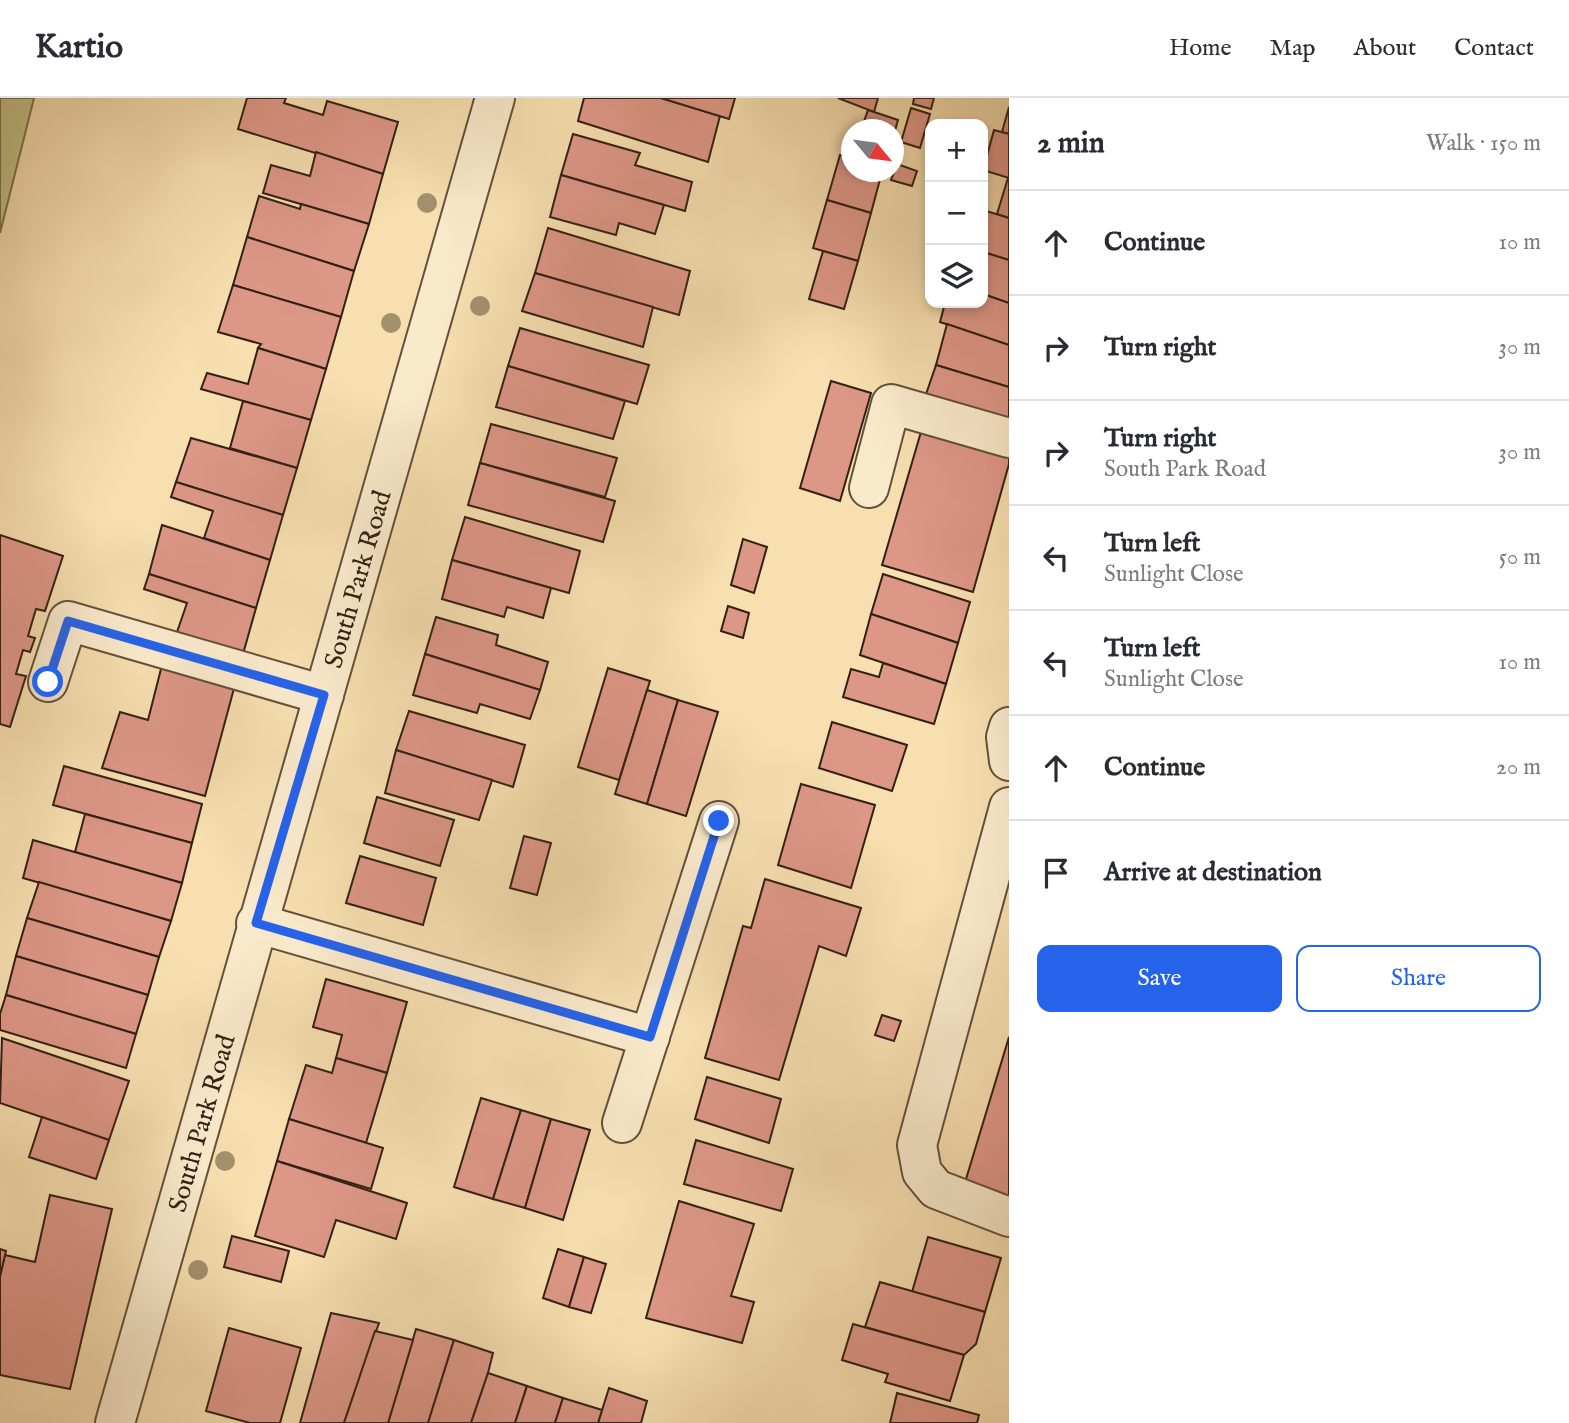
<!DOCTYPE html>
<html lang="en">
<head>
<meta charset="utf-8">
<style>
  :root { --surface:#fff; --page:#f7f7f7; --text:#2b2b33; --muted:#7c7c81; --line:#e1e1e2; --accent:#2563eb }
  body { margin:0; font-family:"IM FELL English",serif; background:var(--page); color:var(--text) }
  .controls { position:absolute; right:21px; top:21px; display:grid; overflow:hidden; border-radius:14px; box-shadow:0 4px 10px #0003 }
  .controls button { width:63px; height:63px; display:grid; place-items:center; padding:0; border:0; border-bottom:2px solid var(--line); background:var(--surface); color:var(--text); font:35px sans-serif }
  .compass { position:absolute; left:841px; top:21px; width:63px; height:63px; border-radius:50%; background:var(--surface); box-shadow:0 4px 10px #0003; rotate:119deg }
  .stop { position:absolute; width:21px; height:21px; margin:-16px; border:5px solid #2563eb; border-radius:50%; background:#fff }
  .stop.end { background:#2563eb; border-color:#fff; box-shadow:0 2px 7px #0008 }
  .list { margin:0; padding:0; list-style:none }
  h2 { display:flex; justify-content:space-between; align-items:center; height:91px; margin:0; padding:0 28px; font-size:30px }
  h2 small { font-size:23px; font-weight:400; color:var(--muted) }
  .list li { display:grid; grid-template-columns:46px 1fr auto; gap:21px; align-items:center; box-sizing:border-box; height:105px; padding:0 28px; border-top:2px solid var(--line) }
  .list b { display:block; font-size:26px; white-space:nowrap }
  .list p { margin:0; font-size:23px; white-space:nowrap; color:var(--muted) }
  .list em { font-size:23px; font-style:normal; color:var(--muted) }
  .actions { display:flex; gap:14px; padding:21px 28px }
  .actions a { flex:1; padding:16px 0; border:2px solid var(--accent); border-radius:14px; text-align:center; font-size:24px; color:var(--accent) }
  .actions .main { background:var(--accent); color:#fff }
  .icon { flex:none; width:38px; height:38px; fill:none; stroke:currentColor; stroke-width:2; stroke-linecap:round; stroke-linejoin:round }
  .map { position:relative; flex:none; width:1009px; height:1325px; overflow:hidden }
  header { display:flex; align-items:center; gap:42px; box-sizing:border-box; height:98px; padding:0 35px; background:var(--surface); border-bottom:2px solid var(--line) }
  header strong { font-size:33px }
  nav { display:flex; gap:38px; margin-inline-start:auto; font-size:24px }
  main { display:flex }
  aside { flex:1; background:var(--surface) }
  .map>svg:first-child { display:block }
</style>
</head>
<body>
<header>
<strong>Kartio</strong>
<nav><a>Home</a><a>Map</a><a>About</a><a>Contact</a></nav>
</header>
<main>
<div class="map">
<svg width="1009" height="1325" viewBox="0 0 1009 1325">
  <rect width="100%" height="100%" fill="#f7dfb0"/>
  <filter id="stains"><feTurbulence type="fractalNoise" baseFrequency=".00286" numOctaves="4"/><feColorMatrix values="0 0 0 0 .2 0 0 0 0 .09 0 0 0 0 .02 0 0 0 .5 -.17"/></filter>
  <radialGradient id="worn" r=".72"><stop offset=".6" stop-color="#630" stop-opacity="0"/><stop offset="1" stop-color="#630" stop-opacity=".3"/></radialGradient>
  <path fill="#c3c087" stroke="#7b704e" stroke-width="2" d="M0,0H34L0,135Z"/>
  <g fill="#dd9787" stroke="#332015" stroke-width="2">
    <path d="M247,0H286L284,5L323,17L327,3L398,24L383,76L238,31Z"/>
    <path d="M584,0H661L720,18L708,64L578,23Z"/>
    <path d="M661,0H735L729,21Z"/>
    <path d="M838,0H878L874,14Z"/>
    <path d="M914,0H934L931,11L913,6Z"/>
    <path d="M1009,9V36L1002,34Z"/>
    <path d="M911,10L930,16L920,50L901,44Z"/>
    <path d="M868,12L898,22L894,36V32H861Z"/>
    <path d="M994,32L1009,36V80L983,72Z"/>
    <path d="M573,36L640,55L635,67L692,84L685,113L561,77Z"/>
    <path d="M316,54L383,76L369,126L263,95L271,67L310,78Z"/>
    <path d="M840,57L852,60V74H882L871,115L827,102Z"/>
    <path d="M897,66L917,73L912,88L891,82Z"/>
    <path d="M561,77L664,107L655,136L619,125L616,137L550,119Z"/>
    <path d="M1008,80H1009V120L997,116Z"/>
    <path d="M259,98L300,111L301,106L369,126L354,173L247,139Z"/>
    <path d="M827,102L871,115L858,163L813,150Z"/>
    <path d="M983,112L1009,120V162L983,154Z"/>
    <path d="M548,130L690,173L679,217L535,175Z"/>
    <path d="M247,139L354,173L341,219L233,187Z"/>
    <path d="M823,153L858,163L844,211L809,201Z"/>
    <path d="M983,154L1009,162V205L983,196Z"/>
    <path d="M535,175L653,209L643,249L522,213Z"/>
    <path d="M233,187L341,219L326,271L258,250L261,246L218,234Z"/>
    <path d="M983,196L1009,205V247L940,224L945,205H983Z"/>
    <path d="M947,226L1009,247V289L936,267Z"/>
    <path d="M520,230L649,267L637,306L508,268Z"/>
    <path d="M258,250L326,271L311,322L201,291L207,275L248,286Z"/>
    <path d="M936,267L1009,289V332L923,305Z"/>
    <path d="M508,268L625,303L613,341L496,309Z"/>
    <path d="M831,283L871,295L840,403L800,390Z"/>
    <path d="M243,303L311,322L297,370L230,350Z"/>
    <path d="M491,326L617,360L605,399L480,365Z"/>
    <path d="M923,327L1009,354V366L973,494L882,467Z"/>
    <path d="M191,340L297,370L283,417L176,384Z"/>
    <path d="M480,365L615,403L603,444L468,407Z"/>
    <path d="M176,384L283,417L270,462L204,440L213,413L171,399Z"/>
    <path d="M465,419L580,453L569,495L452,462Z"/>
    <path d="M162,427L270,462L256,510L149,476Z"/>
    <path d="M0,437L63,458L45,513L36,511L28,538L35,540L30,554L23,552L16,576L26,578L10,629L0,626Z"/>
    <path d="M743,441L767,449L754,495L731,487Z"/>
    <path d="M452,462L551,490L543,520L507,509L504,519L442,501Z"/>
    <path d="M149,476L256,510L243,556L177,534L187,505L144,491Z"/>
    <path d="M883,476L970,504L958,545L871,516Z"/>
    <path d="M728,508L749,515L743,540L721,533Z"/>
    <path d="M871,516L958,545L946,586L860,557Z"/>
    <path d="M436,519L498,537L496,547L548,564L540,592L425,556Z"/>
    <path d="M425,556L540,592L530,621L480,606L477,615L413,597Z"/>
    <path d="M163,563L236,583L205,698L102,670L120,614L148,622Z"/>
    <path d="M883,565L946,586L934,626L843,599L851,571L879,579Z"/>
    <path d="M608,570L650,583L619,682L578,669Z"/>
    <path d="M647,592L678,602L647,706L615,696Z"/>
    <path d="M678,602L718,614L686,718L647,706Z"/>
    <path d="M409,613L525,647L513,689L396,652Z"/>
    <path d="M832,624L907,647L892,693L819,670Z"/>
    <path d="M396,652L492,682L479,722L385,695Z"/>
    <path d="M64,668L202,706L192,745L53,707Z"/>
    <path d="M801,686L875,707L851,790L778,767Z"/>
    <path d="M377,699L454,722L440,768L364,745Z"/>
    <path d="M85,716L192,745L182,785L75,754Z"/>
    <path d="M524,738L551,745L537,797L510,790Z"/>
    <path d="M33,742L182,785L171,823L23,780Z"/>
    <path d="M360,758L436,780L423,827L346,805Z"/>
    <path d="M765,781L861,810L846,858L819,848L779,982L705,960L743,828L751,830Z"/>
    <path d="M39,784L171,823L159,859L27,820Z"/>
    <path d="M27,820L159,859L148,897L16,858Z"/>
    <path d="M16,858L148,897L136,936L6,897Z"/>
    <path d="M326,881L407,904L387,975L336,960L342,937L313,929Z"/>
    <path d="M6,897L136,936L126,970L0,932V916Z"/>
    <path d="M882,917L901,923L894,943L875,937Z"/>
    <path d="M1009,939V1105L963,1091Z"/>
    <path d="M2,940L129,983L109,1042L0,1005Z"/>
    <path d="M336,960L387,975L366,1045L289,1021L306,967L332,975Z"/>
    <path d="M707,979L781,1001L769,1045L695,1021Z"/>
    <path d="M481,1000L521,1012L493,1101L454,1089Z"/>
    <path d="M521,1012L551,1021L525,1110L493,1101Z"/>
    <path d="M42,1019L109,1042L96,1081L29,1059Z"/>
    <path d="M289,1021L383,1050L371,1091L277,1063Z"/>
    <path d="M551,1021L590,1032L563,1122L525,1110Z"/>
    <path d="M696,1042L793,1071L781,1113L684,1086Z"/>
    <path d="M277,1063L407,1105L396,1141L336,1122L324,1159L255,1138Z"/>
    <path d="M50,1097L112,1111L70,1291L0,1277V1178L5,1157L35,1164Z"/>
    <path d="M679,1103L754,1126L731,1198L754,1204L742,1245L646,1220Z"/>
    <path d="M232,1138L289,1153L281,1184L224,1169Z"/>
    <path d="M928,1139L1001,1160L985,1214L912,1194Z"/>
    <path d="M0,1151L6,1153L0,1178Z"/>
    <path d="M558,1151L584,1159L569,1209L543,1200Z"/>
    <path d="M584,1159L606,1166L591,1215L569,1209Z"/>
    <path d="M880,1184L985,1214L976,1246L964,1257L865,1229Z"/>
    <path d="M331,1215L379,1225L344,1325H300Z"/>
    <path d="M853,1226L964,1257L950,1303L885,1284L888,1276L842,1262Z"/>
    <path d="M229,1230L301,1250L280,1325H250L206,1313Z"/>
    <path d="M416,1231L454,1242L428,1325H388Z"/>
    <path d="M375,1233L413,1242L388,1325H344Z"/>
    <path d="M454,1242L493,1255L488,1275L471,1325H428Z"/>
    <path d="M488,1275L527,1288L515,1325H471Z"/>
    <path d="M527,1288L563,1300L555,1325H515Z"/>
    <path d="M609,1290L647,1303L641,1325H598Z"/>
    <path d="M897,1295L979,1317L977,1325H890Z"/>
    <path d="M563,1300L602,1312L598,1325H555Z"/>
  </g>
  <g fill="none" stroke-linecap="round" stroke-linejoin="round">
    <defs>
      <g id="minor">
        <path d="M869,390L891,306L1009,340"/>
        <path d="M48,584L68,523L324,597"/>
        <path d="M1009,629L1006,639L1009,663"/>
        <path d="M1009,709L917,1047L922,1074L936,1091L1009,1119"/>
        <path d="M256,825L650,939"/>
        <path d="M622,1025L719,723"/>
        <path id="s1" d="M115,1325L495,0"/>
      </g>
    </defs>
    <use href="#minor" stroke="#64503c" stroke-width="42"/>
    <use href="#minor" stroke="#faeacc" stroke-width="38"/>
  </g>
  <g fill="#a3906d">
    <circle cx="427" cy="105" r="10"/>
    <circle cx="480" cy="208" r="10"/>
    <circle cx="391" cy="225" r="10"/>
    <circle cx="225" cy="1063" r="10"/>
    <circle cx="198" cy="1172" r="10"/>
  </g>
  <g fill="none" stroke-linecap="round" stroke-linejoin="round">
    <path stroke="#2563eb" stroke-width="9" d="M48,584L68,523L324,597L256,825L650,939L719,723"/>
  </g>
  <g text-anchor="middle" stroke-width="6" stroke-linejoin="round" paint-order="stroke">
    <g font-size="26" fill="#332015" stroke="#faeacc">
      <text dy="9" stroke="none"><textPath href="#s1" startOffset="878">South Park Road</textPath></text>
      <text dy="9" stroke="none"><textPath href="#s1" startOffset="312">South Park Road</textPath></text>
    </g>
  </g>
  <rect width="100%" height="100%" filter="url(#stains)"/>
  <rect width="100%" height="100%" fill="url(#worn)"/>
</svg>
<div class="controls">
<button>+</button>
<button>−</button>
<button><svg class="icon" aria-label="layers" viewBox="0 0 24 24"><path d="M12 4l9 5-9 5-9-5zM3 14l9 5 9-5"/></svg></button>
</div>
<svg class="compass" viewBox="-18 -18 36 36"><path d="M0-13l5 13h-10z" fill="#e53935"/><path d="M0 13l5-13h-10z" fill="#7c7c81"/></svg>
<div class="stop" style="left:48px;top:584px"></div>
<div class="stop end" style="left:719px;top:723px"></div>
</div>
<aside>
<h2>2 min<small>Walk · 150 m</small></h2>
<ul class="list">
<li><svg class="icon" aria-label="ahead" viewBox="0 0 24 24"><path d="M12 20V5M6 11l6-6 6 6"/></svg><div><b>Continue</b></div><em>10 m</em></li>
<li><svg class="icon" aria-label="right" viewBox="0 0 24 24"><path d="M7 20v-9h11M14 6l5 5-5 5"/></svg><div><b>Turn right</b></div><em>30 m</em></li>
<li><svg class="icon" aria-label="right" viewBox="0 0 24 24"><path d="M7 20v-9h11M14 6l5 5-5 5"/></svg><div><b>Turn right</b><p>South Park Road</p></div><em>30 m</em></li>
<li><svg class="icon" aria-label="left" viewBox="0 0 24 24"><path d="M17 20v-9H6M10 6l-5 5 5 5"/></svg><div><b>Turn left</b><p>Sunlight Close</p></div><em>50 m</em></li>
<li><svg class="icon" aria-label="left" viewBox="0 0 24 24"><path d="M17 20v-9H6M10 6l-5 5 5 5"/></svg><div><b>Turn left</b><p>Sunlight Close</p></div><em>10 m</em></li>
<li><svg class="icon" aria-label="ahead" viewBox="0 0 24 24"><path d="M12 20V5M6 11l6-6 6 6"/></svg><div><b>Continue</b></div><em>20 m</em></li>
<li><svg class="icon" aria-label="arrive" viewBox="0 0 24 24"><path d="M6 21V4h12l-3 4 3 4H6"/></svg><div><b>Arrive at destination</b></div></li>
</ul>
<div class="actions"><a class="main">Save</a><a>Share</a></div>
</aside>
</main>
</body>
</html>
